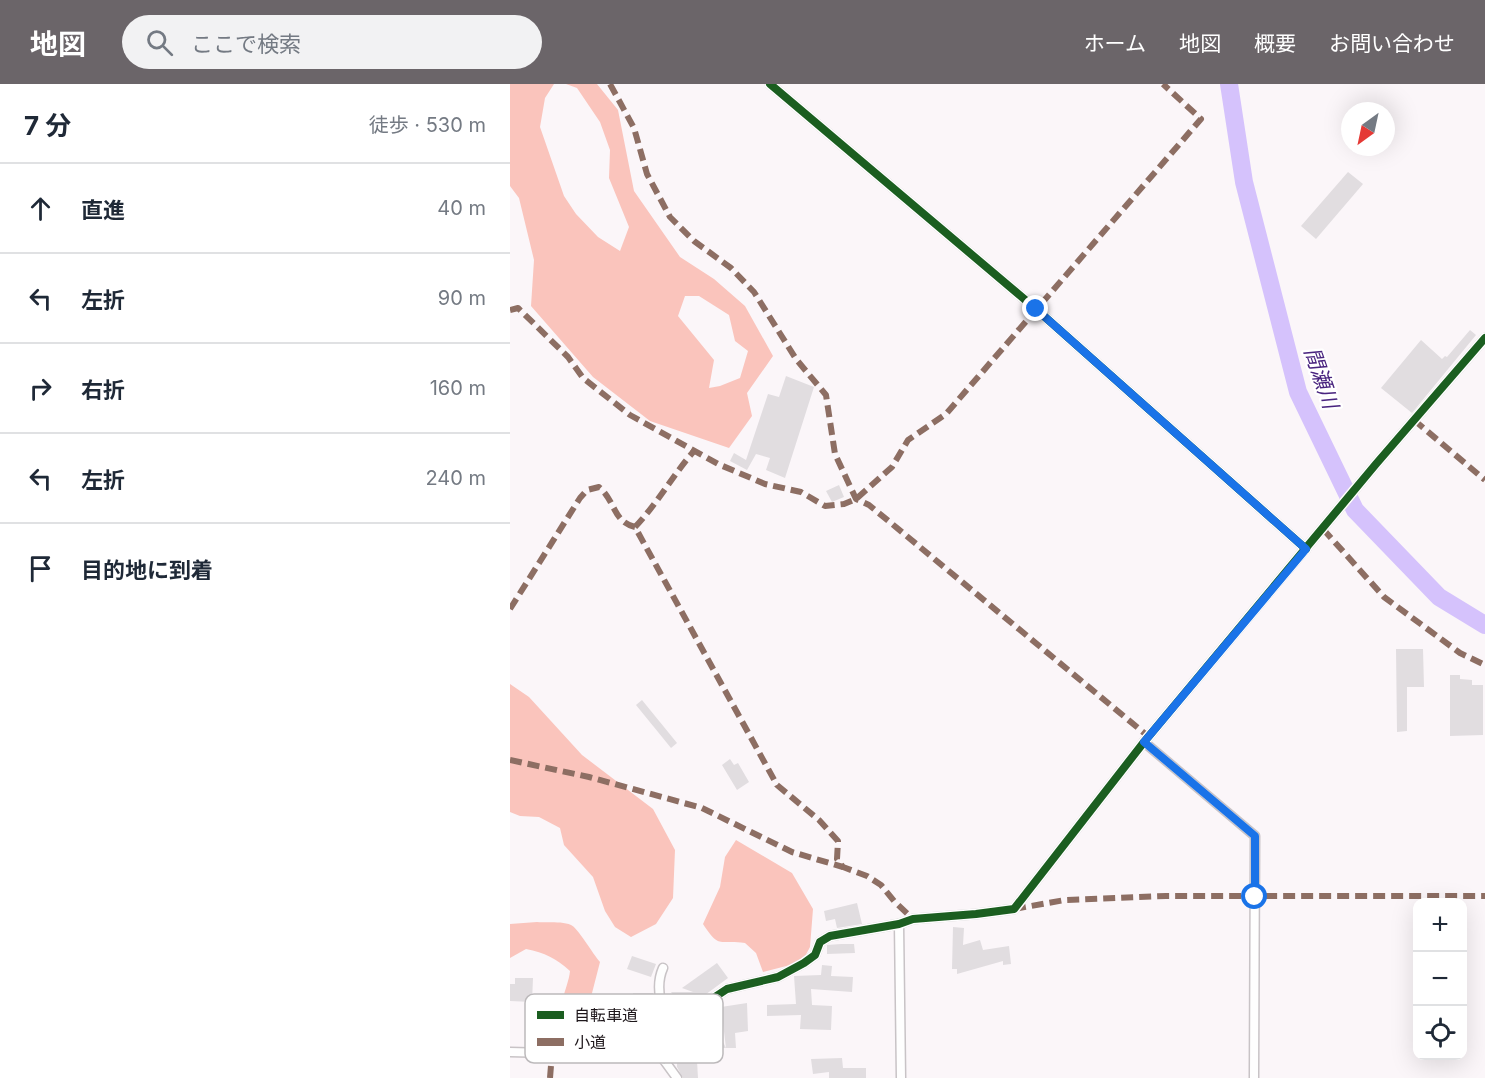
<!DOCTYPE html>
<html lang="ja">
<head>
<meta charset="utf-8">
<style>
  :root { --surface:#fff; --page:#f2f2f3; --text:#1f2937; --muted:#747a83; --line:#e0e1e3; --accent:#6b6569 }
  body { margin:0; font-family:Inter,"Noto Sans JP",sans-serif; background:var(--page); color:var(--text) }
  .controls { position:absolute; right:18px; bottom:18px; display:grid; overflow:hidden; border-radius:12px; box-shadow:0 6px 24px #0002 }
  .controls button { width:54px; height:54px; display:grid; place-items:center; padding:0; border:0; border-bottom:2px solid var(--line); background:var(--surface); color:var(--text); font:30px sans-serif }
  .compass { position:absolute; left:831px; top:18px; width:54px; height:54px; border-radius:50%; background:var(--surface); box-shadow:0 6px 24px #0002; rotate:213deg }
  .stop { position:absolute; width:18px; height:18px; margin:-14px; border:4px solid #1a73e8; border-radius:50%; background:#fff }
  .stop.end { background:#1a73e8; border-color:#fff; box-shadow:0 2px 6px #0008 }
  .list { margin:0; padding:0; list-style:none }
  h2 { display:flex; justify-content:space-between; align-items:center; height:78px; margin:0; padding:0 24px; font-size:26px }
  h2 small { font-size:20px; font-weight:400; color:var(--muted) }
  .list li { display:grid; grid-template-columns:39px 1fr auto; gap:18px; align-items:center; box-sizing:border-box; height:90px; padding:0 24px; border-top:2px solid var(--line) }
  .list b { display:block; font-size:22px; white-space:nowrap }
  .list em { font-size:20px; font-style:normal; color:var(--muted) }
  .icon { flex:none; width:33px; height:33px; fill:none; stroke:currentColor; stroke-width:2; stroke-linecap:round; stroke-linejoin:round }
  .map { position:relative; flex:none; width:975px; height:994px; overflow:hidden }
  header { display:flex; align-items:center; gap:36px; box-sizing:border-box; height:84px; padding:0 30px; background:var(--accent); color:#fff }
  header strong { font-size:28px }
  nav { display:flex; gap:33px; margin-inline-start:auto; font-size:21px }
  .search { width:420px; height:54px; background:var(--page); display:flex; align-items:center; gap:15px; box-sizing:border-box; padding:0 21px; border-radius:33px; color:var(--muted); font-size:22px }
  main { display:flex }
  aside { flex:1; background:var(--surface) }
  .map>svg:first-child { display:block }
</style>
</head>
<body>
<header>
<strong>地図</strong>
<div class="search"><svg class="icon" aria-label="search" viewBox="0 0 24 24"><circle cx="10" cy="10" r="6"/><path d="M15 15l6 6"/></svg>ここで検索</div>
<nav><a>ホーム</a><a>地図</a><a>概要</a><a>お問い合わせ</a></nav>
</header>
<main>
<aside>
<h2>7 分<small>徒歩 · 530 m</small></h2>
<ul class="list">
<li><svg class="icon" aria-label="ahead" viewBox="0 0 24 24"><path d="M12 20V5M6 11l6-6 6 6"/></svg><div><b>直進</b></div><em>40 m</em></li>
<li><svg class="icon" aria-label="left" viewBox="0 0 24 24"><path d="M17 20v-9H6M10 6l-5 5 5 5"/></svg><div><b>左折</b></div><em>90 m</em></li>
<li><svg class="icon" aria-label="right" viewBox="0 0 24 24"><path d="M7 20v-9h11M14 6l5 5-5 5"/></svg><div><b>右折</b></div><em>160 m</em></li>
<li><svg class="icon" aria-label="left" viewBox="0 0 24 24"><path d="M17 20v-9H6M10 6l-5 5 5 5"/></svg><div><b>左折</b></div><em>240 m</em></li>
<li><svg class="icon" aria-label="arrive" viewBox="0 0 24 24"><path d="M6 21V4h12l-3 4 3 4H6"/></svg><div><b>目的地に到着</b></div></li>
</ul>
</aside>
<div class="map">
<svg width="975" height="994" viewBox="0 0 975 994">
  <rect width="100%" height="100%" fill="#fbf6f9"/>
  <g fill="#fac4bc" fill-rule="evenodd">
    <path d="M0,0H44L35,14L30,43L54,112L66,130L88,153L110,167L119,143L99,94L100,66L90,38L67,4L56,0H87L108,26L124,107L170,173L204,195L235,222L263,272L237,309L242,332L219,364L140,337L83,293L21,222L24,176L9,114L0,102ZM175,212H189L219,231L225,257L238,267L230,294L210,302L199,304L204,276L168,232Z"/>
    <path d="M0,600L19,613L72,671L143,725L165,766L163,814L146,840L121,853L105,843L95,827L83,793L54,761L50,744L29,733L10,732L0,728Z"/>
    <path d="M226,756L282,789L303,825L300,863L292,878L253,888L246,869L235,859C209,855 210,866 193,840L210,803L215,773Z"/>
    <path d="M27,838C37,839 52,837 61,841C67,843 83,870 90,878L81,913L69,924L62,922L53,915C55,905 59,897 60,887C46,874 35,869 16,865L0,874V840Z"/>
  </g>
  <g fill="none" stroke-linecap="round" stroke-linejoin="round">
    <path stroke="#d5c2fc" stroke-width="18" d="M719,0L734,98L788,308L845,426L929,513L975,541"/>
  </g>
  <g fill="#e1dde0">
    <path d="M838,88L853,100L806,155L791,142Z"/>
    <path d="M960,246L966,251L902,329L871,304L911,256L932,275L935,272L937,273Z"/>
    <path d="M276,292L304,303L275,394L256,386L260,374L246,370L237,386L220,377L224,369L236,376L258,310L269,313Z"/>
    <path d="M329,401L334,413L322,418L316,407Z"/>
    <path d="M886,565H913L914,603H897V647L887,648Z"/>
    <path d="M940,591H950V595L962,596V601H973V651L940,652Z"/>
    <path d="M132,616L167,659L161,664L126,621Z"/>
    <path d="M220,675L224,681L228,679L239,698L227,706L212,681Z"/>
    <path d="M347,819L352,840L327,844L325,835L316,837L314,827Z"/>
    <path d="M443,843L454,844L453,861L470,856L473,866L499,862L501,880L493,881V877L447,890V885H442Z"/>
    <path d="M331,860H344L345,869L317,870V861Z"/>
    <path d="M122,872L146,880L141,893L117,885Z"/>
    <path d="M207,879L218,894L184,919L182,917L173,924L161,908H183L172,904Z"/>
    <path d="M312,881L322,882L321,892L343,893L342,908L301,905L302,921L322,922L321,946L290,945L291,931L257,932V921L286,920L284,892L311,891Z"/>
    <path d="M5,894H23L22,918L0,917V900H5Z"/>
    <path d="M123,909H143L144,920H123Z"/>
    <path d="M237,919L238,947L225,949L226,964H216L211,923Z"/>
    <path d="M204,940L216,964H204V960L186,962V964H171L170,950L196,946V951H204Z"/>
    <path d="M332,974L333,984H356V994H319V988L303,990L301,975Z"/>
    <path d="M167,975L187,977L188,994H173L167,983Z"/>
  </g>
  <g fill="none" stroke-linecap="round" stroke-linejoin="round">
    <defs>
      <g id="street">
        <path d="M260,0L526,225L796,465"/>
        <path d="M634,658L745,752L744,994"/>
        <path d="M389,840L391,994"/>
        <path d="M153,884C145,902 150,931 166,943"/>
        <path d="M0,968L151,972L167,994"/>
        <path d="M154,975L160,965L163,949L170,936L217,905L268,893L294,879L305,871L310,858L320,852L389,840L403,835L466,830L504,825L634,658L866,380L975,254"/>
      </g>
    </defs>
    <use href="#street" stroke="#c8c3c6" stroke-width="11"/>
    <use href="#street" stroke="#fefefe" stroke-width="8"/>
    <g stroke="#8d6e63" stroke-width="6" stroke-dasharray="12 6" stroke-linecap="butt">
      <path d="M100,0L124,44L137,90L160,133L184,157L221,184L244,208L286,275L316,311L325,370L346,415L359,421L381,439L639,653"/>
      <path d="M0,226L8,224L58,273L73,294L120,331L208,380L255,400L291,408L315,422L334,420L346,415L382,383L398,356L436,330L691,35L653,0"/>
      <path d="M904,336L975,396"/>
      <path d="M125,443C147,420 163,391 184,367"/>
      <path d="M813,445L874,513L950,569L975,581"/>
      <path d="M0,525L70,414L77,406L89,403C105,416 103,438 125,443L267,701L309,736L328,757L327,775L333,783L357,792L371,801L384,817L403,835"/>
      <path d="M0,676L79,693L192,724L282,768L333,783"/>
      <path d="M504,825L555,816L656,812H975"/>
      <path d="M40,994L42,969"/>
    </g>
    <defs>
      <g id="cycleway">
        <path d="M260,0L526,225L796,465"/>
        <path d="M154,975L160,965L163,949L170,936L217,905L268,893L294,879L305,871L310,858L320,852L389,840L403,835L466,830L504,825L634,658L866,380L975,254"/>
      </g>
    </defs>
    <use href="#cycleway" stroke="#fff" stroke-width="11"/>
    <use href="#cycleway" stroke="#1b5e20" stroke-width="8"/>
  </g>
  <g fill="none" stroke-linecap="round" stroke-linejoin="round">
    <path stroke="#1a73e8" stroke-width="8" d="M526,225L796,465L634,658L745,752V813"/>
  </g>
  <g text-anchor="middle" stroke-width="4.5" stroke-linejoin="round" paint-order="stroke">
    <g font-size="21" font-style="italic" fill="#49247f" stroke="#fff">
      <text transform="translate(811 294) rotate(71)" y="7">間瀬川</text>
    </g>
  </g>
  <rect x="15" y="910" width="198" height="69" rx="9" fill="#fff" stroke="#bcb9bb" stroke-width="1.5"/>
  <rect x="27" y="927" width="27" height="8" fill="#1b5e20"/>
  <rect x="27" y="954" width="27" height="8" fill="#8d6e63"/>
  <g font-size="16" fill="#1e171b">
    <text x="64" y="937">自転車道</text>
    <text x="64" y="964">小道</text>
  </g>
</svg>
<div class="controls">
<button>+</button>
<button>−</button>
<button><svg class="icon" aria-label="locate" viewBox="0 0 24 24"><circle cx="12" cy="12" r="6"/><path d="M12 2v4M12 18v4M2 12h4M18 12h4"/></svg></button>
</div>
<svg class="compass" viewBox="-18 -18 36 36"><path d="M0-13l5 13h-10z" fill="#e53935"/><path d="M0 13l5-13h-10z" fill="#747a83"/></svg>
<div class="stop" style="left:745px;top:813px"></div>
<div class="stop end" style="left:526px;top:225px"></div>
</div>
</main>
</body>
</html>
